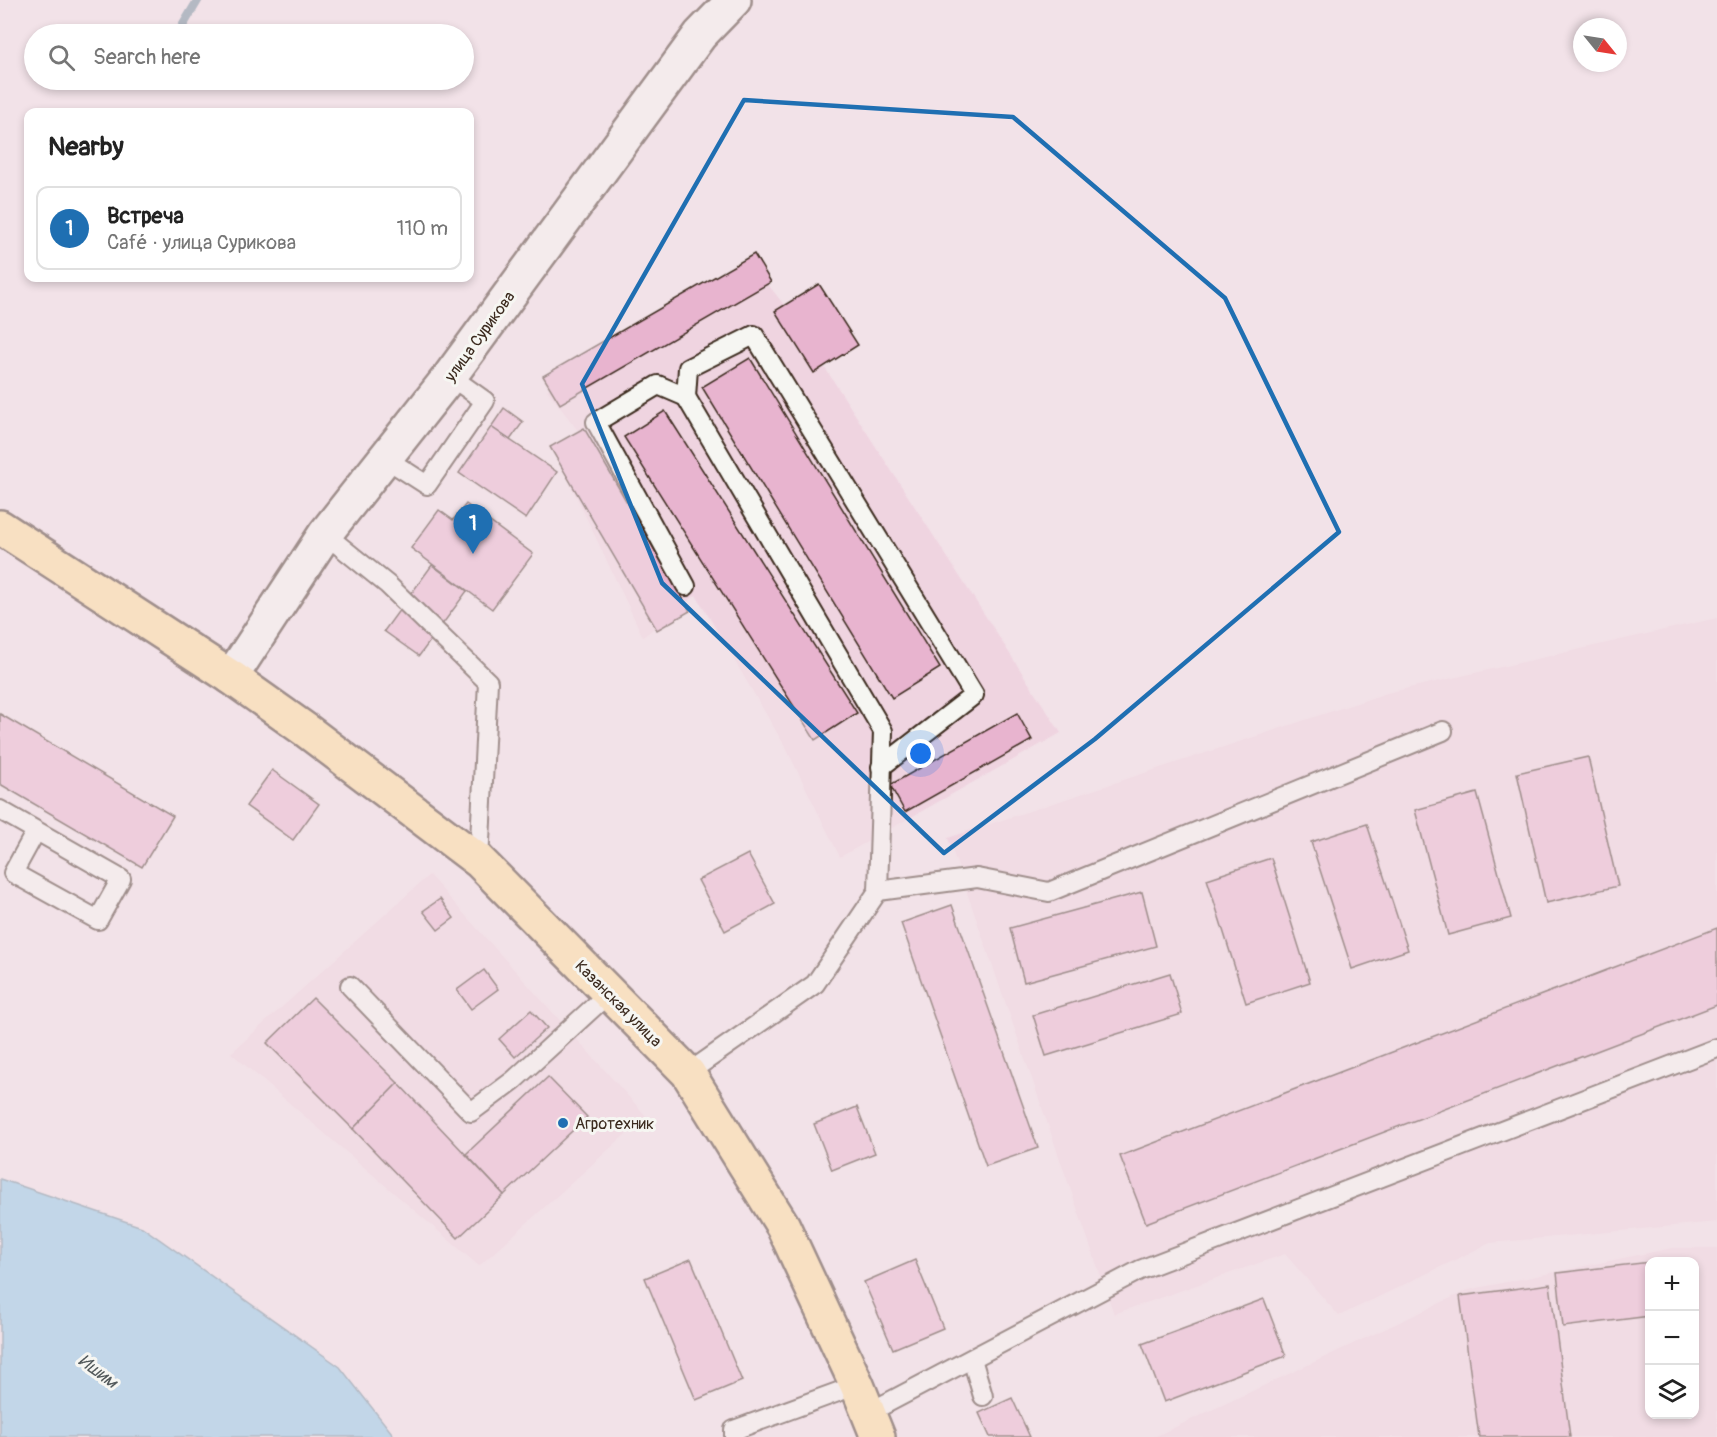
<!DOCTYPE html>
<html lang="en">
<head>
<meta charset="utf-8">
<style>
  :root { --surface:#fff; --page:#f2f2f2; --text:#222; --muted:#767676; --line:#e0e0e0; --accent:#1f6fb2 }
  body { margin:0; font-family:Pangolin,sans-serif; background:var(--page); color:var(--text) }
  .controls { position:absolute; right:18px; bottom:18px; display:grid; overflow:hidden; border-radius:12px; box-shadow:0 3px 9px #0003 }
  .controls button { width:54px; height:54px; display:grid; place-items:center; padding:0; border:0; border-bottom:2px solid var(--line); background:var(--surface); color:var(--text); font:30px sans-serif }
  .compass { position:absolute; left:1573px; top:18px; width:54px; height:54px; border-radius:50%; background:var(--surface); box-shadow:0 3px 9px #0003; rotate:120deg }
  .you { position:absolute; left:921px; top:754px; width:21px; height:21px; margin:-15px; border:4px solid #fff; border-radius:50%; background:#1a73e8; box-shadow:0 0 0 9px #1a73e833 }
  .badge { display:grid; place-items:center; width:39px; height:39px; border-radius:50%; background:var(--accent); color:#fff; font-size:20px; font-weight:700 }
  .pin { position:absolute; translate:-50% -50px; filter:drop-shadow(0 2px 3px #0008) }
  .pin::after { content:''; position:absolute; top:32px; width:21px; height:18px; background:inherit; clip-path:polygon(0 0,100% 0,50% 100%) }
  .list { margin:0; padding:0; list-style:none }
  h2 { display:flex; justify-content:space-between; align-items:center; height:78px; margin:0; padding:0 24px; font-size:26px }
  h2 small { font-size:20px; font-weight:400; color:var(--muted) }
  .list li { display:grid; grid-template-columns:39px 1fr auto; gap:18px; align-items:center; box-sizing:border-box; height:84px; margin:0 12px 12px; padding:0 12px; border:2px solid var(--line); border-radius:12px }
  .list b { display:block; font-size:22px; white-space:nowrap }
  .list p { margin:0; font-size:20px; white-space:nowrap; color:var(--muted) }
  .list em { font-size:20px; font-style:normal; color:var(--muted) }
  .icon { flex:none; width:33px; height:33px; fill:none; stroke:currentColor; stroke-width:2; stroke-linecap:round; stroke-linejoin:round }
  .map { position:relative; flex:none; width:1717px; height:1437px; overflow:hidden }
  .search { position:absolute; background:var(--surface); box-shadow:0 3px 9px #0003; left:24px; top:24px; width:450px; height:66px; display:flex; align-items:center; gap:15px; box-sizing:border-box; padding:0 21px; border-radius:33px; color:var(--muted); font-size:22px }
  .panel { position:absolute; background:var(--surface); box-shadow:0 3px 9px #0003; left:24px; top:108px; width:450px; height:174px; border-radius:12px }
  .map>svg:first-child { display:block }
</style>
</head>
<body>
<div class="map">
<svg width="1717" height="1437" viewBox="0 0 1717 1437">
  <rect width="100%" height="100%" fill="#f2e2e8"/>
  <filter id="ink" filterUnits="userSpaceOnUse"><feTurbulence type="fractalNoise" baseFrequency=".0167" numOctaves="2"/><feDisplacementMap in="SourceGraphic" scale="12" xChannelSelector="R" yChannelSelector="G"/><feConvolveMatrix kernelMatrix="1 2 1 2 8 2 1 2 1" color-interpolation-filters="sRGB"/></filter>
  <g filter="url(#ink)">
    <g fill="#efd4e0" fill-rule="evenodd">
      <path d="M755,268L785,306L1061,733L840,857L786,748L696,595L643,637L555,452L582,436L547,390Z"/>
      <path d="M1717,618V1222L1490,1243L1339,1316L1285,1254L1114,1314L948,838L1387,693Z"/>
      <path d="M429,875L646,1116L479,1266L231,1053Z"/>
      <path d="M1672,1248H1717V1437H1154L1468,1290ZM1650,1262H1694V1414H1650Z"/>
    </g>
    <path fill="#87c7e8" stroke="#698897" stroke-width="1.5" d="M0,1179L142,1227L340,1367L395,1437H0Z"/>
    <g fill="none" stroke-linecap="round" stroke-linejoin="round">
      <path stroke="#698897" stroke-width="9" d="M179,32L198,0"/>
    </g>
    <g fill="#e8b4cf" stroke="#3b2a1e" stroke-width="1.5">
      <path d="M754,254L771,282L560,404L543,376Z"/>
      <path d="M819,284L858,345L814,373L775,311Z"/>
      <path d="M750,358L940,668L892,698L702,387Z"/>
      <path d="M504,408L523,422L510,440L491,427Z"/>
      <path d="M665,411L857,713L815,740L624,437Z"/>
      <path d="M491,427L557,472L526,519L459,473Z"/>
      <path d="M584,428L690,611L657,630L550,447Z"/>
      <path d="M466,504L533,554L492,609L411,548L439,510L453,520Z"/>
      <path d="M432,565L467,591L419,656L384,631Z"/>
      <path d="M1017,713L1032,740L905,812L890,785Z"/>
      <path d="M0,714L173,816L142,867L0,784Z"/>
      <path d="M1588,757L1618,886L1546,903L1517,773Z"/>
      <path d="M272,770L319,804L293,840L246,806Z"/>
      <path d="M1477,793L1511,918L1448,935L1415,810Z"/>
      <path d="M1367,824L1408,950L1352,969L1311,842Z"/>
      <path d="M748,854L775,904L725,931L698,880Z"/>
      <path d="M1271,858L1310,982L1246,1003L1207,879Z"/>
      <path d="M1142,892L1156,946L1024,982L1010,928Z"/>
      <path d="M440,899L454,918L438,930L423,911Z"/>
      <path d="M952,905L1038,1148L986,1166L901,923Z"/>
      <path d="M1717,928V1005L1146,1223L1120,1156Z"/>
      <path d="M484,970L498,989L471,1009L457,990Z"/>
      <path d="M1170,973L1182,1014L1046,1056L1033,1015Z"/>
      <path d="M313,998L398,1083L353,1129L267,1043Z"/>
      <path d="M531,1010L547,1028L515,1057L499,1039Z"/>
      <path d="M548,1077L587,1117L504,1195L466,1154Z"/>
      <path d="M398,1083L504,1195L458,1238L353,1129Z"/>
      <path d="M857,1107L875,1153L832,1170L814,1124Z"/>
      <path d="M691,1259L742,1381L696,1400L645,1278Z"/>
      <path d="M915,1260L943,1328L893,1349L864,1282Z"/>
      <path d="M1650,1262V1316L1563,1327L1557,1273Z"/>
      <path d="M1550,1284L1570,1437H1479L1460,1296Z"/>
      <path d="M1264,1299L1286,1356L1164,1402L1142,1344Z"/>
      <path d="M1012,1398L1030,1437H990L979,1413Z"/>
    </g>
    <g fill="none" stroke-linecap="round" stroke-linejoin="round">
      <defs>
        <g id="service">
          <path d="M686,397L883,731L878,891L815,984L688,1073"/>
          <path d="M385,458L427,485L485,401L450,376"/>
          <path d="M325,534L388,585L488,682L479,861"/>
          <path d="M686,586L596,422L658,385L686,397L688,368L754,335L974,695L881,767"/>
          <path d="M0,810L121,879L98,920L13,873L36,831"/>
          <path d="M878,891L977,878L1049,892L1443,731"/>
          <path d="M350,986L471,1112L514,1080L609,993"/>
          <path d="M972,1359L983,1396"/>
          <path d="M868,1413L1140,1270L1717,1048"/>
          <path d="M734,1437V1430L857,1385"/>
        </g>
        <path id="secondary" d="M231,677L325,534L450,376L700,35L734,0"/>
        <path id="primary" d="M0,527L231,677L307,731L479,861L688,1073L783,1226L857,1385L878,1437"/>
      </defs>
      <use href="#service" stroke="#3b2a1e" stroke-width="22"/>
      <use href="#secondary" stroke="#3b2a1e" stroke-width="38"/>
      <use href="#primary" stroke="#3b2a1e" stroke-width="38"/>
      <use href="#service" stroke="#f6f6f2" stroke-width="18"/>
      <use href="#secondary" stroke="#f6f6f2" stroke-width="33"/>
      <use href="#primary" stroke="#fedd96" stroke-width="33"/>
    </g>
  </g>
  <path d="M0 0H1717V1437H0ZM744,100L1013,117L1225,298L1339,532L1095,739L944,853L662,583L582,384Z" fill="#f2e2e8" fill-opacity=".55" fill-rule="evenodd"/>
  <path fill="none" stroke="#1f6fb2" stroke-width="4.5" stroke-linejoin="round" d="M744,100L1013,117L1225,298L1339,532L1095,739L944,853L662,583L582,384Z"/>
  <circle fill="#1f6fb2" stroke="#f6f6f2" stroke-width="2" cx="563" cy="1123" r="6"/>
  <g text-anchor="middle" stroke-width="6" stroke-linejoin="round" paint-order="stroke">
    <g font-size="16" fill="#3b2a1e" stroke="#f6f6f2">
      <text transform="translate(479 336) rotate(-54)" y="6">улица Сурикова</text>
      <text transform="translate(619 1003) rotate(45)" y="6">Казанская улица</text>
    </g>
    <g font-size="16" fill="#3b2a1e" stroke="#f6f6f2" text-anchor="start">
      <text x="575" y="1129">Агротехник</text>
    </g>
    <g font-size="18" font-style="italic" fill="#52595b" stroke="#f6f6f2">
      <text transform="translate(98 1371) rotate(36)" y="6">Ишим</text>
    </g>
  </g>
</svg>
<div class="controls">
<button>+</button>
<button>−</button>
<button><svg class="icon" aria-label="layers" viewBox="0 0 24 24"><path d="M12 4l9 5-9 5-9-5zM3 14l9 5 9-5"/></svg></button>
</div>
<svg class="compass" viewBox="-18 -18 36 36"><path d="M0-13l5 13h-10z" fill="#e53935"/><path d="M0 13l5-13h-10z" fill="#767676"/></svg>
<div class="you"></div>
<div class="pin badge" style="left:473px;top:554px">1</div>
<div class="search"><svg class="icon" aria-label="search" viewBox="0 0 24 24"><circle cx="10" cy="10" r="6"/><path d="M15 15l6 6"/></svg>Search here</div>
<section class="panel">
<h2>Nearby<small></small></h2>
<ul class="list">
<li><span class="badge">1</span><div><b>Встреча</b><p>Café · улица Сурикова</p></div><em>110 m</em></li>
</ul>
</section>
</div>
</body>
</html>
